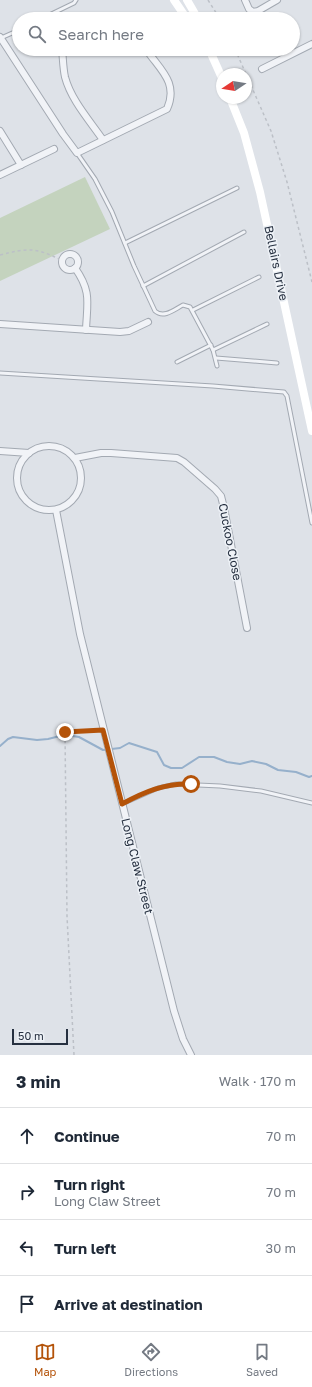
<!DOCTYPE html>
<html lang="en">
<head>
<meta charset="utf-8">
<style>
  :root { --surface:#fff; --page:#f6f6f7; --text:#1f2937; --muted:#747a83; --line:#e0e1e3; --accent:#b45309 }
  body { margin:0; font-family:"Golos Text",sans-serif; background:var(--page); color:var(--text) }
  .compass { position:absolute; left:216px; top:68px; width:36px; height:36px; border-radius:50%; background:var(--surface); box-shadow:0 1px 3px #0004; rotate:258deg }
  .scale { position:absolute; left:12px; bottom:10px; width:56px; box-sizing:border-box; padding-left:4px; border:2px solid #263040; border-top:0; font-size:11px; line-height:14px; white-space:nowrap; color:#263040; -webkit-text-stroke:3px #edf1f6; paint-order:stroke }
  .stop { position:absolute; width:12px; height:12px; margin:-9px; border:3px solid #b45309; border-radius:50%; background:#fff }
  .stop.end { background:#b45309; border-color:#fff; box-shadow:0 1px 4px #0008 }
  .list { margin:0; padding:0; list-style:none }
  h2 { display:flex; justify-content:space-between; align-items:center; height:52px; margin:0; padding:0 16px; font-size:17px }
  h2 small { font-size:13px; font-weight:400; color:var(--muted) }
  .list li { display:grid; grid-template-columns:26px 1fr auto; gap:12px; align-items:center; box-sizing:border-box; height:56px; padding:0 16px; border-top:1px solid var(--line) }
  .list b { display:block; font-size:15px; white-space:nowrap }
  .list p { margin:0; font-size:13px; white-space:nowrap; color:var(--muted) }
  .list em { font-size:13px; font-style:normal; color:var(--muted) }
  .icon { flex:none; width:22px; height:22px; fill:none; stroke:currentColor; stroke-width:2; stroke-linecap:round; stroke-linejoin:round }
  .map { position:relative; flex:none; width:312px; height:1055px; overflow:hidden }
  .search { position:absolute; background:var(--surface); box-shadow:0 1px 3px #0004; left:12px; right:12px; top:12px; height:44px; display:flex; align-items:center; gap:10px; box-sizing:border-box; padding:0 14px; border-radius:22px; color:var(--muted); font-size:15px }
  .sheet { height:276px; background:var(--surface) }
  nav { display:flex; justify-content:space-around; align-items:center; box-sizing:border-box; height:56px; border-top:1px solid var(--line); background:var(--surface); font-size:11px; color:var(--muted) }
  nav a { display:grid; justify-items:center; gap:2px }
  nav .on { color:var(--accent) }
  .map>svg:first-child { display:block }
</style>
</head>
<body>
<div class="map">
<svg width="312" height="1055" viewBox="0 0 312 1055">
  <rect width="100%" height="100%" fill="#dee2e8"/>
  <path fill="#c4d3be" d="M85,177L110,229L0,281V218Z"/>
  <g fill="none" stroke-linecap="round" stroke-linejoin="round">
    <g stroke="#96b0cb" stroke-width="2">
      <path d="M66,735L79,737L103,750L120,748L129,743L157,752L164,765L171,768H182L199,757H214L227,762L240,764L252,761L266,764L278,770L296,772L309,777L312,776"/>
      <path d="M0,746L8,739L13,737L37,740L48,739L64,735"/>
    </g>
    <defs>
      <g id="lane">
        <path d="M41,19L74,3L76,0"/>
        <path d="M1,38L19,30"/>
        <path d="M77,153L95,179L112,212L134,266L155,311C164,319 175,309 183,305L190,307L213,350L217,366"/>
        <path d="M125,243L237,188"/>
        <path d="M143,286L244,232"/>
        <path d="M193,310L259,277"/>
        <path d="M213,350L267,324"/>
        <path d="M216,358L277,363"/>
        <path d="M177,362L211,345"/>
        <path d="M0,373L213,386L284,392L287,396L312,523"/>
        <path d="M122,804L158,788L176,784L220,786L261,791L312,803"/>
      </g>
      <g id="street">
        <path d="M245,0L249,9L253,12L258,11L277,0"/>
        <path d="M92,19L100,17L119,19"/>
        <path d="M0,37L63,134L77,153L167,109C179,82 159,69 146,49"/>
        <path d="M62,49C63,58 63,68 65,77C71,100 90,121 103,140"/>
        <path d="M262,69L312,44"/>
        <path d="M0,131L21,165"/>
        <path d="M0,175L54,149"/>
        <circle cx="70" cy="262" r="8"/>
        <path d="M75,268C92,292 87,303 86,330"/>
        <path d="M0,324L120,332L129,331L148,322"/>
        <circle cx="49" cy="478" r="32"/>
        <path d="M0,451L29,453"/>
        <path d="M75,458L101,453H111L177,458L184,462L215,489L221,496L224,508L247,628"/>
        <path d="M56,510L80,634L174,1011L183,1039L191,1055"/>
      </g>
    </defs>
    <use href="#lane" stroke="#a3a9b2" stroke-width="5"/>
    <use href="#street" stroke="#a3a9b2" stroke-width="8"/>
    <g stroke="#bcc0c7" stroke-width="1.5" stroke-dasharray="3 3" stroke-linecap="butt">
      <path d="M208,0L220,19"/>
      <path d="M235,49L246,74"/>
      <path d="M246,74L271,131L287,182L312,282"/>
      <path d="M0,255C28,248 35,247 61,260"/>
      <path d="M74,1055L67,916L65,732L97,730"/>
    </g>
    <use href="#lane" stroke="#f1f3f7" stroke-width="3"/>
    <use href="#street" stroke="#f1f3f7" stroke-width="6"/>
    <g stroke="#fff" stroke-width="8">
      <path d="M174,0L187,19"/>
      <path d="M187,0L198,19"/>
      <path d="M209,49L222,78"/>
      <path d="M230,98L244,133L260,192L312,431"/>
    </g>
  </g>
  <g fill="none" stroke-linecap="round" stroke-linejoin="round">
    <path stroke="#b45309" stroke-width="5" d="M65,732L103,730L122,804C144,792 165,783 191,784"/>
  </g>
  <g text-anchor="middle" stroke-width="3" stroke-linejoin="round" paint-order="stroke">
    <g font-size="12" fill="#263040" stroke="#edf1f6">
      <text transform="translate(276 263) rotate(78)" y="4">Bellairs Drive</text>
      <text transform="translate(230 542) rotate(79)" y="4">Cuckoo Close</text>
      <text transform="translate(137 866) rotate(76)" y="4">Long Claw Street</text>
    </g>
  </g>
</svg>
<svg class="compass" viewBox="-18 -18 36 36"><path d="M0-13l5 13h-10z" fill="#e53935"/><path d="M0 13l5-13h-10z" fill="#747a83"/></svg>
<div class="scale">50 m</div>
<div class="stop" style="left:191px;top:784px"></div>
<div class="stop end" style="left:65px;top:732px"></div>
<div class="search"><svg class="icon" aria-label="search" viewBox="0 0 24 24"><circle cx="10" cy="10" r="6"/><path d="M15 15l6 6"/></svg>Search here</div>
</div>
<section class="sheet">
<h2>3 min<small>Walk · 170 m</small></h2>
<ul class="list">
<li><svg class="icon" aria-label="ahead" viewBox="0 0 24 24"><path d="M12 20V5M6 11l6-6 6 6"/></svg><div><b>Continue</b></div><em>70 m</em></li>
<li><svg class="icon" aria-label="right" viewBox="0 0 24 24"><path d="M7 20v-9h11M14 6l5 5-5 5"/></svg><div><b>Turn right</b><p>Long Claw Street</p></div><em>70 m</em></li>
<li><svg class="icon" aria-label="left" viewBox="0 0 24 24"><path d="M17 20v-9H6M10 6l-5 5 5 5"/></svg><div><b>Turn left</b></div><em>30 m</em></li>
<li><svg class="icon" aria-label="arrive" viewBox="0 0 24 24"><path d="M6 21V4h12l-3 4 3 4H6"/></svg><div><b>Arrive at destination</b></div></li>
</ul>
</section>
<nav>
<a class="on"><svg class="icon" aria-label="map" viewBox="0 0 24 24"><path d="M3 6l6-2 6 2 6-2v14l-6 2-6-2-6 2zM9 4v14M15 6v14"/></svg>Map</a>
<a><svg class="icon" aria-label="directions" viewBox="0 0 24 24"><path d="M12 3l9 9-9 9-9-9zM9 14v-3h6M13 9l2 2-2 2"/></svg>Directions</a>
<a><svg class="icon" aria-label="saved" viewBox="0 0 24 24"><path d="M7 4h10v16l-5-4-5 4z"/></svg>Saved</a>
</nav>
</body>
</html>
